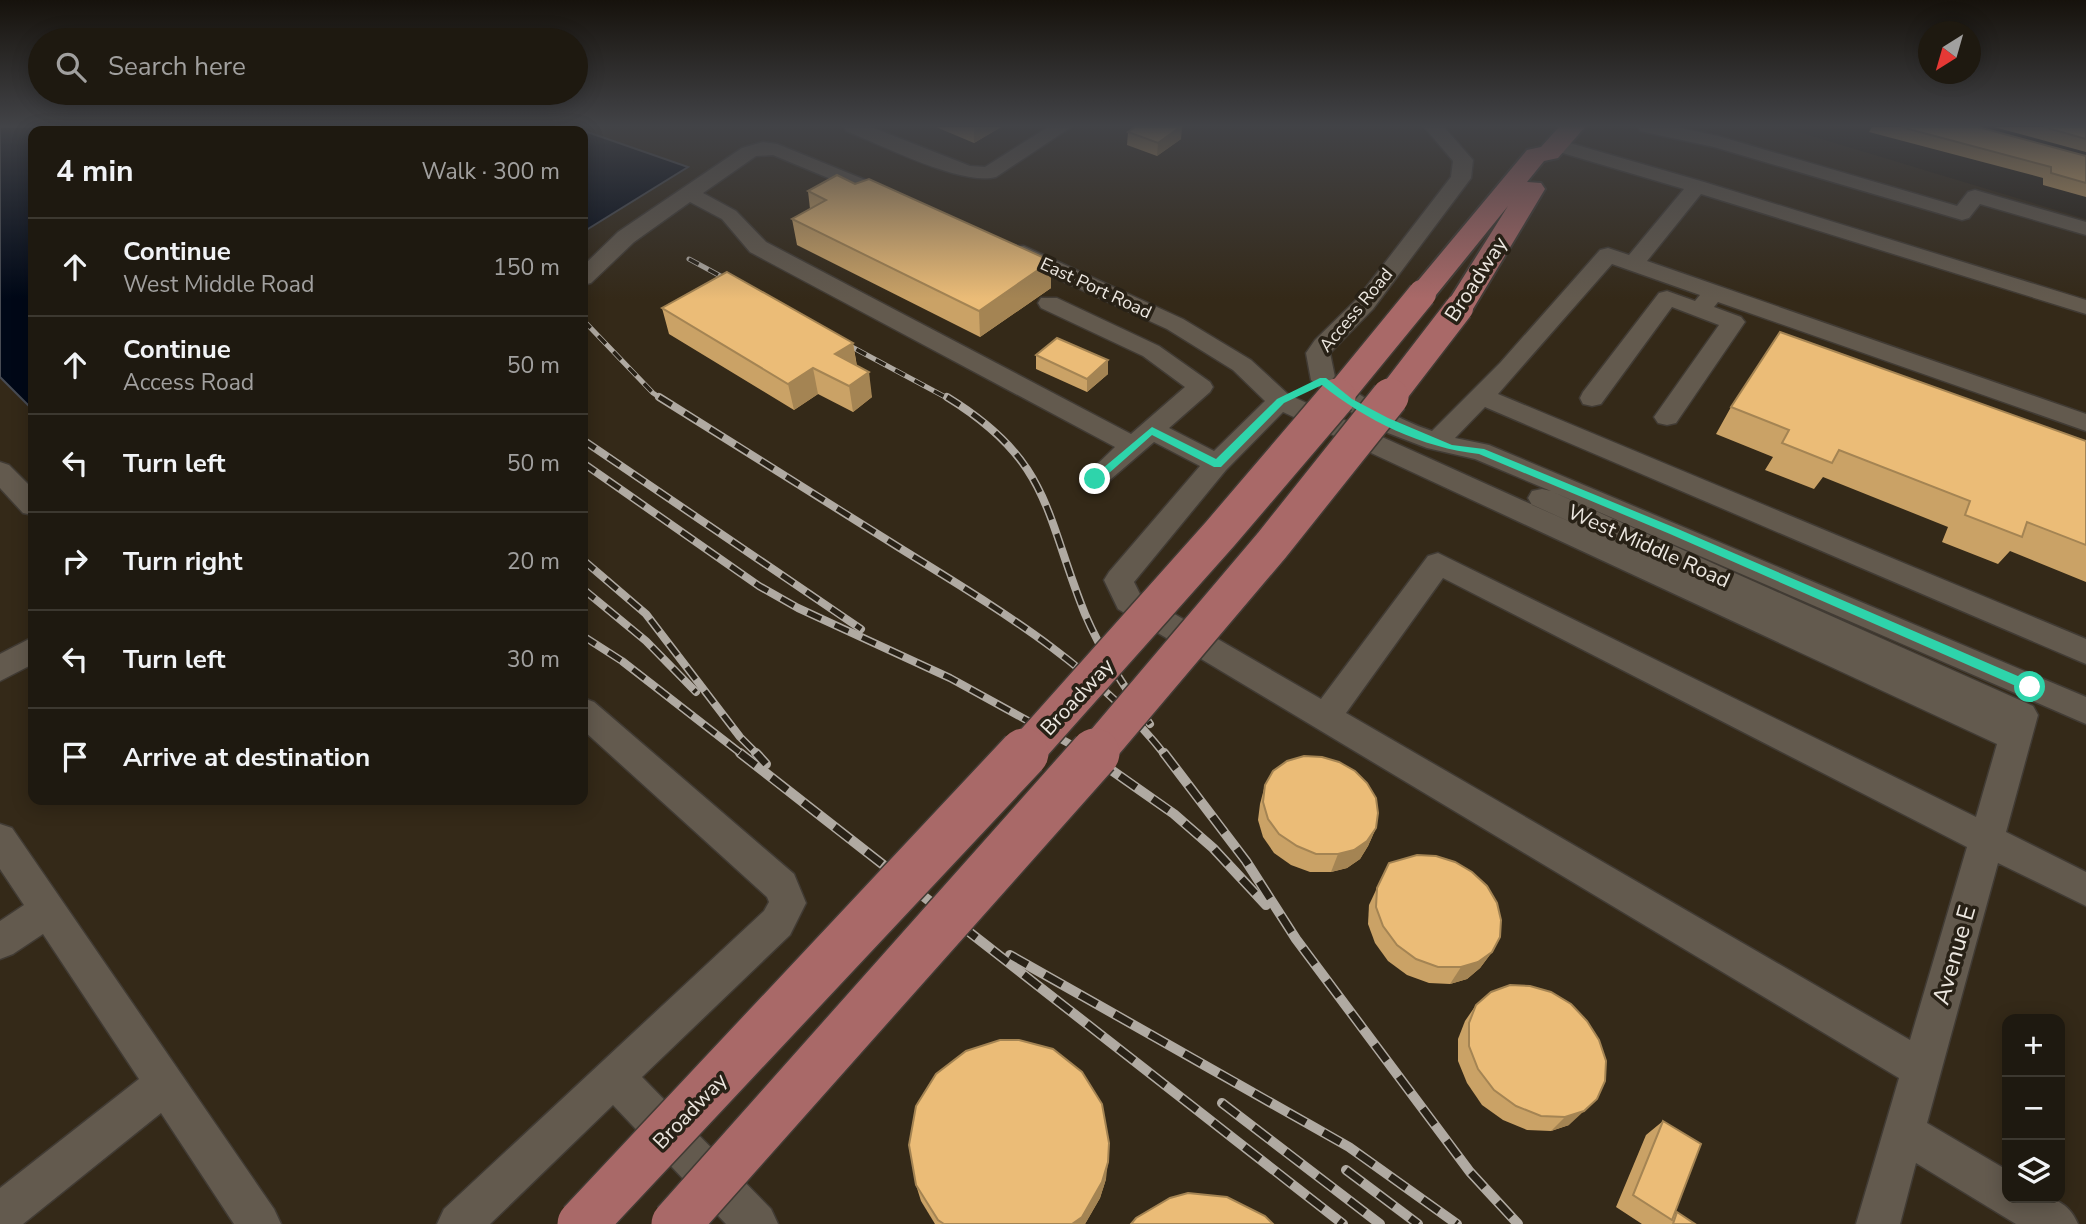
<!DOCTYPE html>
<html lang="en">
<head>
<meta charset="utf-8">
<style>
  :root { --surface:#1e1910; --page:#262219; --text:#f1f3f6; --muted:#a1a09f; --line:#3c3830 }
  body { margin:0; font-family:"Nunito Sans",sans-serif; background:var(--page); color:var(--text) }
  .controls { position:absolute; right:21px; bottom:21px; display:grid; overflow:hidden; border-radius:14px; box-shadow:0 4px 18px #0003 }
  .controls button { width:63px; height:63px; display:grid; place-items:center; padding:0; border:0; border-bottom:2px solid var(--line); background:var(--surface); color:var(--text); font:35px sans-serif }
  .compass { position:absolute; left:1918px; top:21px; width:63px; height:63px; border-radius:50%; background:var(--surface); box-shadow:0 4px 18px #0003; rotate:217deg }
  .stop { position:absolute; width:21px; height:21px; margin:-16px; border:5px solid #2ed4ab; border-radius:50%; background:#fff }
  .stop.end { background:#2ed4ab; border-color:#fff; box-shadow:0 2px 7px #0008 }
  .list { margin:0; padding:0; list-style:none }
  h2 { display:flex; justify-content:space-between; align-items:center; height:91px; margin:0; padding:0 28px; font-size:30px }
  h2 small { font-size:23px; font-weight:400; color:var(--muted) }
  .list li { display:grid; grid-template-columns:46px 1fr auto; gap:21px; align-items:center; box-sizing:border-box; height:98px; padding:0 28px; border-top:2px solid var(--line) }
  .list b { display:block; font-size:26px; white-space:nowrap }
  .list p { margin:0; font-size:23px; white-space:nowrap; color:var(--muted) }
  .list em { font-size:23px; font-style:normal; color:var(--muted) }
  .icon { flex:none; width:38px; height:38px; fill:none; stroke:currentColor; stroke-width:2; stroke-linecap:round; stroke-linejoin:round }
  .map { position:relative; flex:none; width:2086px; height:1224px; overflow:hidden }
  .search { position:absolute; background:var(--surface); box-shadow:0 4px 18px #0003; left:28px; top:28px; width:560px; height:77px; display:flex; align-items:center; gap:18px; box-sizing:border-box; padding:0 24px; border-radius:38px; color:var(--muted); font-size:26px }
  .panel { position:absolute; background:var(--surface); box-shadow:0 4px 18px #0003; left:28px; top:126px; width:560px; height:679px; border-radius:14px }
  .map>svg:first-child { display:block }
</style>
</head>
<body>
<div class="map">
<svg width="2086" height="1224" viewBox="0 0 2086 1224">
  <rect width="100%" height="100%" fill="#282116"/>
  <path fill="#342918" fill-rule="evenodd" d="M573,127H1782L2086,219V1224H0V377L33,410V800H583V232L688,167ZM2007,1019H2060V1198H2007Z"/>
  <g fill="#000817" stroke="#474b53" stroke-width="2">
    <path d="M0,127H158L147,131H33V410L0,377Z"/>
    <path d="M234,127H573L688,167L583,232V131H244Z"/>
  </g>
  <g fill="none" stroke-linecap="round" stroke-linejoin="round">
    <defs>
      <g id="minor">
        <path d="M844,127H871L970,166L985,167L1048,127H1071L996,177C961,186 882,145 846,131Z"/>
        <path d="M1424,127H1444L1473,160L1471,178L1373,309L1330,353L1335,377C1364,399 1396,419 1432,431L1500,363L1600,250L1608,248L1629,255L1684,189L1549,149L1546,145L1549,141L1556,139L1704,182L2086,300V314L1701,194L1647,261L2086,414V431L1718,302L1714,307L1741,317L1745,322L1676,423L1667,425L1658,423L1654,417L1719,325L1672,307L1601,404L1592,406L1583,404L1580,398L1583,392L1659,293L1667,291L1695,301L1700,295L1612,264L1498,394L2086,639V664L1485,407L1455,438L1489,445L2086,697V724L1553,492L2033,706L2038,715L2006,832L2086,872V906L1998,863L1927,1123L2007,1170V1198C2038,1198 2064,1191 2078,1224H2016L1916,1163L1900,1224H1856L1899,1078L1118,609L1104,580L1109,572L1200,466L1154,442L1104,485L1095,488L1086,485L1082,479L1115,447L750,252L722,219L690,202L634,242L591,283L583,285V266L618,232L742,148L763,142L777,144L900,194L903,198L900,202H886L773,155L756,156L703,193L736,211L766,242L1131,434L1185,387L1143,356L1041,308L1038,303L1041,298H1057L1159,346L1210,382L1213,387L1210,392L1169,428L1214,451L1265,401L1233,370L1167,329L1008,256L1005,251L1008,246H1024L1183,319L1251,360L1289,395L1575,524L1532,505L1528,498L1532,491L1542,489L1551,491L1475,459L1427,448L1388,433L1349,411L1311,380L1306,353L1315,340L1357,299L1451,177L1453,161ZM1283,412L1997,744L1976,817L1438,553L1428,556L1321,699L1140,594L1134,582L1226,470ZM1443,578L1967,847L1910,1040L1346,713Z"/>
        <path d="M1638,127H1676L1718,136L1957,206L1968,192L1975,190L2086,222V235L1980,204L1969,218L1962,220L1714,147L1640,131Z"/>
        <path d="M0,462L9,465L33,489V515L23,513L0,488Z"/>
        <path d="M33,637V664L0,681V654Z"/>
        <path d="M583,698L594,702L794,874L806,903L790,935L642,1077L771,1209L778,1224H726L613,1105L490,1224H437L444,1209L764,911L769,902L767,897L583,730Z"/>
        <path d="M0,824L12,828L274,1209L281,1224H234L161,1113L23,1224H0V1188L139,1079L43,934L13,954L0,959V921L24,905L0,869Z"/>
      </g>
      <path id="major" d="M1559,127H1585L1558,158L1544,161L1527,182L1541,183L1545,189L1470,314L1459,317L1448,314L1444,308L1508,206L1432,300L1422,303L1412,300L1407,294L1527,150L1541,147Z"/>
    </defs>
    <use href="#minor" stroke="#413b34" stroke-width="3"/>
    <use href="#major" stroke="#413b34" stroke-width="4"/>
    <use href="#minor" fill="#635a4e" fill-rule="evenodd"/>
    <use href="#major" fill="#a96968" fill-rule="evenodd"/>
    <defs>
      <g id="rail-far2">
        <path d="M689,259L739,286"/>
        <path d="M583,320L653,393L662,399"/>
        <path d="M837,339L949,399"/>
      </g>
      <g id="rail-far1">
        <path d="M659,397C741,448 822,499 903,550C998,609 1095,666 1165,755"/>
        <path d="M947,397C1051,461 1044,512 1085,614C1102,654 1126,689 1150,724"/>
        <path d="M583,440L861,629"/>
        <path d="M583,463L759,586L798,608L950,678L1090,755"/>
        <path d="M583,560L646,614L740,737L758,755"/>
        <path d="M583,589L646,641L696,692"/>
        <path d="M583,636L622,661L743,755"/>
      </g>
      <g id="rail">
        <path d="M740,753L1343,1224"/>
        <path d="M756,753L766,764"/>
        <path d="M1087,753L1174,814L1213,848L1266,905"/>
        <path d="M1164,753L1246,861L1296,939L1470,1172L1518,1224"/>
        <path d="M1010,955L1349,1147L1457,1224"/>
        <path d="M1222,1103L1380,1224"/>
        <path d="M1346,1170L1418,1224"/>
      </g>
    </defs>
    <use href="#rail-far2" stroke="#b0aaa2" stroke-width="5"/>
    <use href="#rail-far1" stroke="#b0aaa2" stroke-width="8"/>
    <use href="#rail" stroke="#b0aaa2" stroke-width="10"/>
    <use href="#rail-far2" stroke="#282116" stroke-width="3.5" stroke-dasharray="11" stroke-linecap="butt"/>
    <use href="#rail-far1" stroke="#282116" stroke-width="5" stroke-dasharray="15" stroke-linecap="butt"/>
    <use href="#rail" stroke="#282116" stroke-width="7" stroke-dasharray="20" stroke-linecap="butt"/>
    <defs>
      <g id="major-bridge-far2">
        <path d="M1336,399L1422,294"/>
        <path d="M1389,399L1459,308"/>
      </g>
      <g id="major-bridge-far1">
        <path d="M1023,755L1220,534L1337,397"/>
        <path d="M1094,755L1272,545L1390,397"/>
      </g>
      <g id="major-bridge">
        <path d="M582,1224L1024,753"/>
        <path d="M676,1224L1095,753"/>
      </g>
    </defs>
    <use href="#major-bridge-far2" stroke="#413b34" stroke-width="31" stroke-linecap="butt"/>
    <use href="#major-bridge-far1" stroke="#413b34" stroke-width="40" stroke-linecap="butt"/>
    <use href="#major-bridge" stroke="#413b34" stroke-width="52" stroke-linecap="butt"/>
    <use href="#major-bridge-far2" stroke="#a96968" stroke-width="28"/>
    <use href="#major-bridge-far1" stroke="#a96968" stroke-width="37"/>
    <use href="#major-bridge" stroke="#a96968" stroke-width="49"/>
  </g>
  <g fill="#caa266">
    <path d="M936,127H1001L974,143Z"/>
    <path d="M1872,127H1978L2086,156V197L2043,185V178L1869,132Z"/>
    <path d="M1994,127H2086V152Z"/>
    <path d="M1128,132L1181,139L1157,156L1127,145Z"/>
    <path d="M855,184L1051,261V288L980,337L797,245L792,219L810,209L808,191Z"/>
    <path d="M662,308L853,343L857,366L872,397L853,412L818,394L794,410L669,334Z"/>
    <path d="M1036,355L1108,360V374L1087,392L1036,369Z"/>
    <path d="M1731,407L2086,441V582L2010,551L1998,564L1942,542L1948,527L1823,477L1814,489L1765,470L1773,457L1716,434Z"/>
    <path d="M1265,785L1376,828L1368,846L1360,859L1347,868L1331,872H1310L1291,865L1274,853L1263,837L1258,820L1260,804Z"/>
    <path d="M1377,888L1492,952L1480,968L1467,979L1450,984L1429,983L1407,975L1388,961L1375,943L1368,924L1369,905Z"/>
    <path d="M1491,992L1569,1125L1551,1131L1527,1130L1503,1120L1482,1105L1467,1083L1458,1061V1039L1465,1021L1476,1005Z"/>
    <path d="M1663,1121L1674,1215L1677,1212L1695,1224H1642L1616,1207L1646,1135Z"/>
    <path d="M1106,1179L1100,1198L1085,1224H935L921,1201L916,1185Z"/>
  </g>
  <g fill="#a48453">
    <path d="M974,127H1001L974,143Z"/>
    <path d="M1180,127H1182L1181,139L1157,156L1158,143Z"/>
    <path d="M1051,261V288L980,337L979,311Z"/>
    <path d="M853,343L857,368L835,354Z"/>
    <path d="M1108,360V374L1087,392V379Z"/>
    <path d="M813,368L818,394L794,410L788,384Z"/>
    <path d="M869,372L872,397L853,412L849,386Z"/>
    <path d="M1376,828L1368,846L1360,859L1347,868L1331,872L1338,854Z"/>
    <path d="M1492,952L1480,968L1467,979L1450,984L1461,967Z"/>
    <path d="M1597,1099L1569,1125L1551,1131L1565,1117Z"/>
    <path d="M1108,1162L1106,1179L1100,1198L1085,1224H1072Z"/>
  </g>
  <g fill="#ebbc77" stroke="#a48453" stroke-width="2">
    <path d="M1135,127H1180L1158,143L1128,132Z"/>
    <path d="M1901,127H1978L2086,156V183L2051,173V167Z"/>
    <path d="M2044,127H2086V139Z"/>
    <path d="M837,175L855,184L869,179L1051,261L979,311L792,219L826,200L808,191Z"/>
    <path d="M727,272L853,343L835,354L869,372L849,386L813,368L788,384L662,308Z"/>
    <path d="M1780,332L2086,441V545L2027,522L2022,537L1965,515L1970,501L1839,450L1832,463L1782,443L1789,430L1731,407Z"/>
    <path d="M1057,338L1108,360L1087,379L1036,355Z"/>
    <path d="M1304,756L1322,757L1339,762L1355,771L1367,783L1376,798L1378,813L1376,828L1367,841L1354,850L1338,854H1316L1297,846L1279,834L1268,819L1263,802L1265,785L1273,771L1287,761Z"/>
    <path d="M1417,855L1436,856L1455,862L1472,872L1487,886L1497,903L1501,920L1500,937L1492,952L1478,962L1461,967H1438L1416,959L1397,945L1383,926L1376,907L1377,888L1389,863Z"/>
    <path d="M1510,985L1530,986L1551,992L1571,1004L1587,1021L1599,1040L1606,1061L1605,1081L1597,1099L1584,1111L1565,1117L1541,1116L1516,1106L1494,1090L1478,1069L1469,1046V1023L1476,1005L1491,992Z"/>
    <path d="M1000,1040H1019L1053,1049L1082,1072L1102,1104L1109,1143L1108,1162L1102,1182L1082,1217L1072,1224H944L938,1220L916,1185L909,1145L916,1106L936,1074L966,1051Z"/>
    <path d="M1663,1121L1701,1144L1672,1220L1633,1195Z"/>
    <path d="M1188,1193L1227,1197L1265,1216L1273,1224H1131L1136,1218L1170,1198Z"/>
    <path d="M1677,1212L1695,1224H1673Z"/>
  </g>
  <linearGradient id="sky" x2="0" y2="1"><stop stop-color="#16120c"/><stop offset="0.42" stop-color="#424347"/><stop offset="1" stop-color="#424347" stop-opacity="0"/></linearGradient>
  <rect width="2086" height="299" fill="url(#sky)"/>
  <path fill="#2ed4ab" d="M1320,378H1326L1352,399L1388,418L1452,445L1484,449L1678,529L2034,683L2036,687L2034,690H2025L1670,534L1479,454C1423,448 1365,420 1322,385L1284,403L1221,467H1214L1152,435L1099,482L1090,479L1152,427L1216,459L1277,399Z"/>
  <g text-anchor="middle" stroke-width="7" stroke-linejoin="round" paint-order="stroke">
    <g font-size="18" fill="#ece7e0" stroke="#282116">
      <text transform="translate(1096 288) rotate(25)" y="6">East Port Road</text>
      <text transform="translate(1356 310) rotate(-50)" y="6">Access Road</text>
    </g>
    <g font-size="21" fill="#ece7e0" stroke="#282116">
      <text transform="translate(1476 279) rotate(-57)" y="7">Broadway</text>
      <text transform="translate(1649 546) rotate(24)" y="7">West Middle Road</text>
      <text transform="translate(1077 697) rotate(-47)" y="7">Broadway</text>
      <text transform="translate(690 1111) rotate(-46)" y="7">Broadway</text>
    </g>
    <g font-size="24" fill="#ece7e0" stroke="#282116">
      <text transform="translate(1954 955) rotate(-74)" y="8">Avenue E</text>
    </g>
  </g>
</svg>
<div class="controls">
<button>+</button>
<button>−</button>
<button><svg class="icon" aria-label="layers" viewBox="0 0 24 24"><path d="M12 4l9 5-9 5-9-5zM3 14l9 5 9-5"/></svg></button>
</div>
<svg class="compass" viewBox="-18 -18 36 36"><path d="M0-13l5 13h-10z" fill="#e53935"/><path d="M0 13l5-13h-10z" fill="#a1a09f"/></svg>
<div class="stop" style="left:2030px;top:687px"></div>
<div class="stop end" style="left:1095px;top:479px"></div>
<div class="search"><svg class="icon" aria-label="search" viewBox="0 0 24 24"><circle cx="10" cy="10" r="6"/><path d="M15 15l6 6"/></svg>Search here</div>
<section class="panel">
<h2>4 min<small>Walk · 300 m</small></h2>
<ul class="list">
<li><svg class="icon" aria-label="ahead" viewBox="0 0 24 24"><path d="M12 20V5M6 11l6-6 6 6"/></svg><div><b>Continue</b><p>West Middle Road</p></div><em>150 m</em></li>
<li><svg class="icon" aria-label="ahead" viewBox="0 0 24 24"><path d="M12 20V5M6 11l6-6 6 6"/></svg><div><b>Continue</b><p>Access Road</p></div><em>50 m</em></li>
<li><svg class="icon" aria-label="left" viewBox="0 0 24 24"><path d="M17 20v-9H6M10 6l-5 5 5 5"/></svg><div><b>Turn left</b></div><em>50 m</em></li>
<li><svg class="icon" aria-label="right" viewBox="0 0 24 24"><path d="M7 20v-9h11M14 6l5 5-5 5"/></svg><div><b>Turn right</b></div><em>20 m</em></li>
<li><svg class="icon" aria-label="left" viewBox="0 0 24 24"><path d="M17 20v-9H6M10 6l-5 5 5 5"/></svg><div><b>Turn left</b></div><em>30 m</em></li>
<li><svg class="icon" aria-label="arrive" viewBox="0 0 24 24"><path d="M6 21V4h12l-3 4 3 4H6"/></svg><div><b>Arrive at destination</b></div></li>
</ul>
</section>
</div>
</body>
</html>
